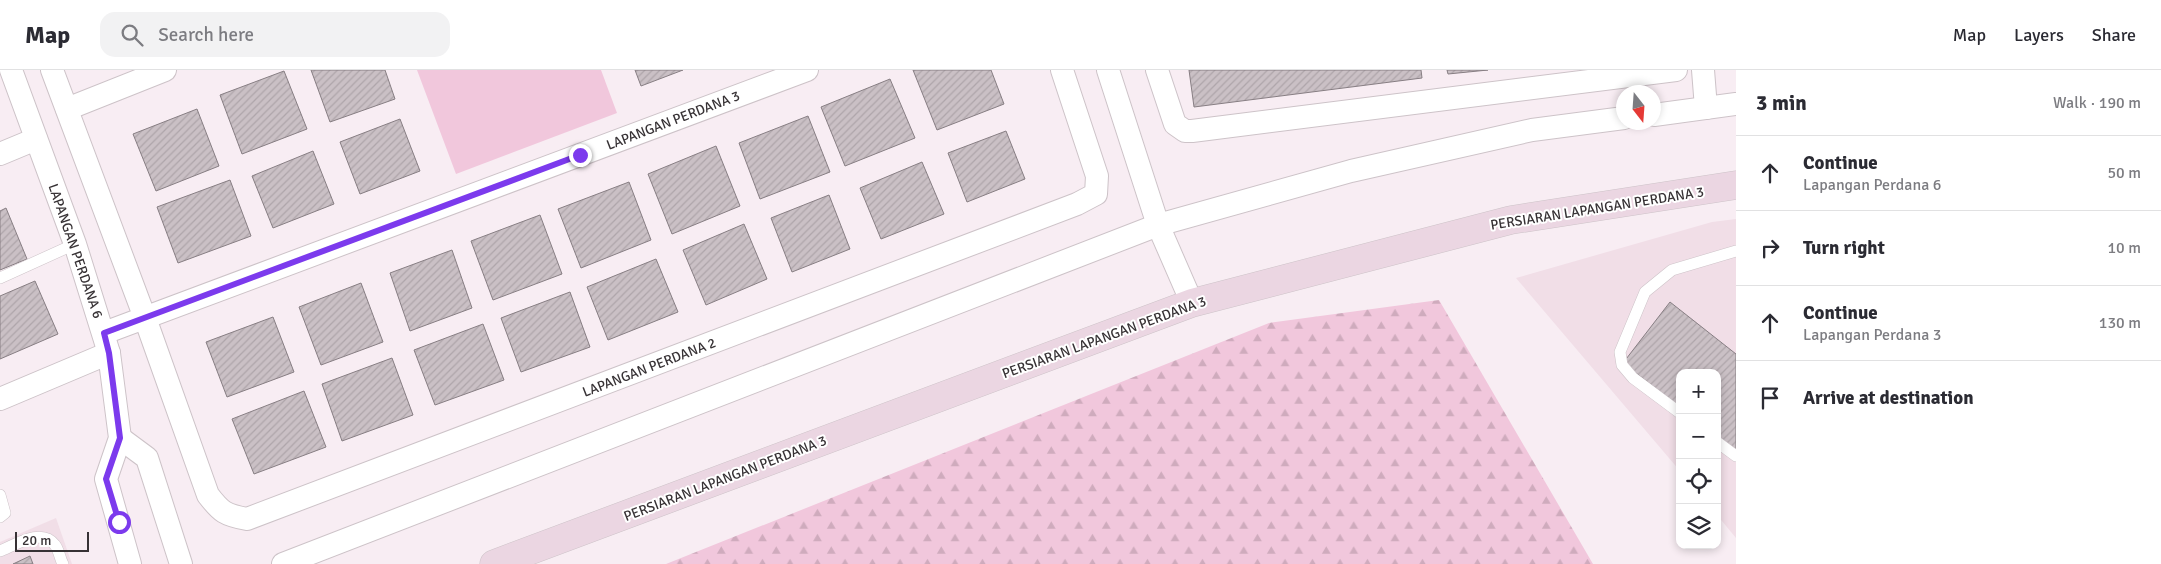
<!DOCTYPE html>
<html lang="en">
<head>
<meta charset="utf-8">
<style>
  :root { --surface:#fff; --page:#f2f2f3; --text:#2b2b33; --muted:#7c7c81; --line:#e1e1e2 }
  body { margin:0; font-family:Signika,sans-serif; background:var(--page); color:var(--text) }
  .controls { position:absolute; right:15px; bottom:15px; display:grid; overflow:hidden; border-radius:10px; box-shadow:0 2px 8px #0003 }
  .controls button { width:45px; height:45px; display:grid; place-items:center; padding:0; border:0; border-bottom:1px solid var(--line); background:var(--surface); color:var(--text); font:25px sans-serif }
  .compass { position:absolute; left:1616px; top:15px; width:45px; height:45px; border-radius:50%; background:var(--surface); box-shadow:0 2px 8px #0003; rotate:163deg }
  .scale { position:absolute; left:15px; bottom:12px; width:74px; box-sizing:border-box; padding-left:5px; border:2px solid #373235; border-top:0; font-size:14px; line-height:18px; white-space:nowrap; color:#373235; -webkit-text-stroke:4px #fff; paint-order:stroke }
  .stop { position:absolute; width:15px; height:15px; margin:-11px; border:4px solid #7c3aed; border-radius:50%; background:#fff }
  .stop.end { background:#7c3aed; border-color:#fff; box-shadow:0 1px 5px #0008 }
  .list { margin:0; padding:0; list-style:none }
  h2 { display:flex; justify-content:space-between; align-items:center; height:65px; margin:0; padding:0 20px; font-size:21px }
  h2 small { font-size:16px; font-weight:400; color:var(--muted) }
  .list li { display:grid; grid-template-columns:32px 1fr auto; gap:15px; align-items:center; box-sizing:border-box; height:75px; padding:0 20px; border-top:1px solid var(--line) }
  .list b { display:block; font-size:19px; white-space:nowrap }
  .list p { margin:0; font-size:16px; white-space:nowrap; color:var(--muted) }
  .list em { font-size:16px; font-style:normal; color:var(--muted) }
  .icon { flex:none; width:28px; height:28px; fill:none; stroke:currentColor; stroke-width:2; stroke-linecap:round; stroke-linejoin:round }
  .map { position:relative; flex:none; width:1736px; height:494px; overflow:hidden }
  header { display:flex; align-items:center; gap:30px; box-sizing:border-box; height:70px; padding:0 25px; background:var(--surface); border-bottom:1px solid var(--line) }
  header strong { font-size:24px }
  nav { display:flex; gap:28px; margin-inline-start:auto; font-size:18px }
  .search { width:350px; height:45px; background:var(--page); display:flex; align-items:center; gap:12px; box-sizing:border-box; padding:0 18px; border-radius:15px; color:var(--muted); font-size:19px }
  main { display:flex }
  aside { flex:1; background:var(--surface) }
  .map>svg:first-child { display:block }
</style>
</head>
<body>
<header>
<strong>Map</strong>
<div class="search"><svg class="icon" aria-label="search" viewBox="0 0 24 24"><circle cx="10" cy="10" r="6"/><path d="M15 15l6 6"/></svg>Search here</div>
<nav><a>Map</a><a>Layers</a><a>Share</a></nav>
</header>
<main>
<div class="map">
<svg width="1736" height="494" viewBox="0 0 1736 494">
  <defs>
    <pattern id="forest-firs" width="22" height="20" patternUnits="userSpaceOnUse" patternTransform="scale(1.25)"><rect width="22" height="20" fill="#f1c7dc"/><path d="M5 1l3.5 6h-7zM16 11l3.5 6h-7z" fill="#cfabbd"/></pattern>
    <pattern id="building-hatch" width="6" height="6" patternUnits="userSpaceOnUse" patternTransform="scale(1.25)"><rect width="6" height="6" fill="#cac0c5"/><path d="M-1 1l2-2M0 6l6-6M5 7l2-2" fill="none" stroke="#aea5aa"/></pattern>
  </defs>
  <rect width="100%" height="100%" fill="#f8edf3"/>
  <g fill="#f1dee7">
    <path d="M1736,149V468L1717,445V303H1680V401L1516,208L1712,152Z"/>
    <path d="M56,448L72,494H0V472Z"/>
  </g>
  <path fill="url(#forest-firs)" d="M1439,230L1593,494H666L1269,253Z"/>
  <path fill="#f1c7dc" d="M417,0H601L617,43L456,104Z"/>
  <g fill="url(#building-hatch)" stroke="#877e83">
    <path d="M311,0H385L395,29L330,52Z"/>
    <path d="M635,0H683L641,16Z"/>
    <path d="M913,0H991L1004,34L937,60Z"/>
    <path d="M1189,0H1421L1422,8L1194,37Z"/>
    <path d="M1447,0H1488L1448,4Z"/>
    <path d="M284,1L307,59L242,84L220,25Z"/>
    <path d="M890,9L915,68L845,96L821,37Z"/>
    <path d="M197,39L219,96L156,121L133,64Z"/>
    <path d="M808,46L830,102L760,129L739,73Z"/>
    <path d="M400,49L420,101L360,124L340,72Z"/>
    <path d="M1006,61L1025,109L967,132L948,83Z"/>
    <path d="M716,76L740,136L672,164L648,104Z"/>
    <path d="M313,81L334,134L273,158L252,106Z"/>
    <path d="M922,92L944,144L881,169L860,118Z"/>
    <path d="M230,110L251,166L178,193L157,137Z"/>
    <path d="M629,112L651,170L581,198L558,139Z"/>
    <path d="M829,125L850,179L792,202L771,148Z"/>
    <path d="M6,138L27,189L0,200V141Z"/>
    <path d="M540,145L562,204L493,230L471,171Z"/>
    <path d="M744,154L767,209L706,235L683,180Z"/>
    <path d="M452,180L472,238L410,261L390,203Z"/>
    <path d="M656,189L678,242L608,270L587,217Z"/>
    <path d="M35,211L58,264L0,289V226Z"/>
    <path d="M361,213L383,272L321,295L299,237Z"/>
    <path d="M570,222L590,277L521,302L501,248Z"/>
    <path d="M1670,232L1736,284V381L1717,367V303H1680V337L1623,293Z"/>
    <path d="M273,247L294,302L227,327L206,272Z"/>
    <path d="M483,254L504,310L435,335L414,280Z"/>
    <path d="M392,288L413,345L342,371L322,314Z"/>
    <path d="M304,321L326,377L254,404L232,349Z"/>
    <path d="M30,486L33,494H13Z"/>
  </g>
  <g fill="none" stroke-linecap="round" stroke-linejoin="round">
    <defs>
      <g id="lane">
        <path d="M0,208L75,174"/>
        <path d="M1680,343L1633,308L1622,295L1620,282L1645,222L1672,200L1736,181"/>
        <path d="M1717,372L1736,386"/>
        <path d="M0,425L5,443L0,447"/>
        <path d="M0,481C15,475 42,457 55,475C59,480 60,489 63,494"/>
      </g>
      <g id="street">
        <path d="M11,0L75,174L109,283L120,368L106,409L130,494"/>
        <path d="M52,0L145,248L208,425C221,442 225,445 247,449L1077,134L1096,124L1097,106L1062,0"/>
        <path d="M1108,0L1158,155L1192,233"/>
        <path d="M1157,0L1175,54L1185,61H1192L1676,0"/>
        <path d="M1703,0L1706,38"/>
        <path d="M67,39L165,0"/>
        <path d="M1654,45L1736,34"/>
        <path d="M0,84L36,69"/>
        <path d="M104,263L807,0"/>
        <path d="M0,329L109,283"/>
        <path d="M120,368L147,388L181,494"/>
        <path d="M283,494L1158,155L1351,101L1532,60L1624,48"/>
      </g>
      <path id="secondary" d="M494,494L1192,233L1511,150L1736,115"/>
    </defs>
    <use href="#lane" stroke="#cdc3c8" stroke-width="12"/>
    <use href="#street" stroke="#cdc3c8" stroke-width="24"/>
    <use href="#secondary" stroke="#cdc3c8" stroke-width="29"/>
    <use href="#lane" stroke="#fff" stroke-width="11"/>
    <use href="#street" stroke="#fff" stroke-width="22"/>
    <use href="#secondary" stroke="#ebd6e2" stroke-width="28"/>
  </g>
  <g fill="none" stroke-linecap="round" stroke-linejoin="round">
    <path stroke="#7c3aed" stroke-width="6" d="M119,452L106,409L120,368L109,283L104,263L580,85"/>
  </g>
  <g text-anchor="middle" stroke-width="4" stroke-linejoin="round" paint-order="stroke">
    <g font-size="14" fill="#373235" stroke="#fff">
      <text transform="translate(673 50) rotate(-21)" y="5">LAPANGAN PERDANA 3</text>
      <text transform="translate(1597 138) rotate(-9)" y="5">PERSIARAN LAPANGAN PERDANA 3</text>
      <text transform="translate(76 181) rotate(71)" y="5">LAPANGAN PERDANA 6</text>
      <text transform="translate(1104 267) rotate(-20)" y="5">PERSIARAN LAPANGAN PERDANA 3</text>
      <text transform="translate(649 297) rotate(-21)" y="5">LAPANGAN PERDANA 2</text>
      <text transform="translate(725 408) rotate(-21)" y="5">PERSIARAN LAPANGAN PERDANA 3</text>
    </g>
  </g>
</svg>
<div class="controls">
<button>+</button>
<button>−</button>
<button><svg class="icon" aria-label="locate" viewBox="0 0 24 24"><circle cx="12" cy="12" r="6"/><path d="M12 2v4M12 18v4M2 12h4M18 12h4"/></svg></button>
<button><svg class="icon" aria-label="layers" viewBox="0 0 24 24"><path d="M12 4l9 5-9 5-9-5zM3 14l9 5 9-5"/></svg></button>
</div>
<svg class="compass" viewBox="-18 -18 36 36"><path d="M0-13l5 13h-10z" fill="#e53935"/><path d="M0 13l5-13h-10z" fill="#7c7c81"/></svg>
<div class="scale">20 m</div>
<div class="stop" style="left:119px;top:452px"></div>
<div class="stop end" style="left:580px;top:85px"></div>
</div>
<aside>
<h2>3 min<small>Walk · 190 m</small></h2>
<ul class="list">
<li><svg class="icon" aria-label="ahead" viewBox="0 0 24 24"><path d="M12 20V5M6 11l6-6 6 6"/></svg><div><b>Continue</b><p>Lapangan Perdana 6</p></div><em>50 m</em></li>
<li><svg class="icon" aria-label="right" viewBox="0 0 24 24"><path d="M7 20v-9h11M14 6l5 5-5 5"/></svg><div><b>Turn right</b></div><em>10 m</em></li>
<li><svg class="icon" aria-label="ahead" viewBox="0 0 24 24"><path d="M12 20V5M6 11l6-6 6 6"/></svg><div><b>Continue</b><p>Lapangan Perdana 3</p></div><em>130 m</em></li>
<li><svg class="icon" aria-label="arrive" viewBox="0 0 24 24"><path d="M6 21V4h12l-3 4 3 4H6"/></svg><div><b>Arrive at destination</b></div></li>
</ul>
</aside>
</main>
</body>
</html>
